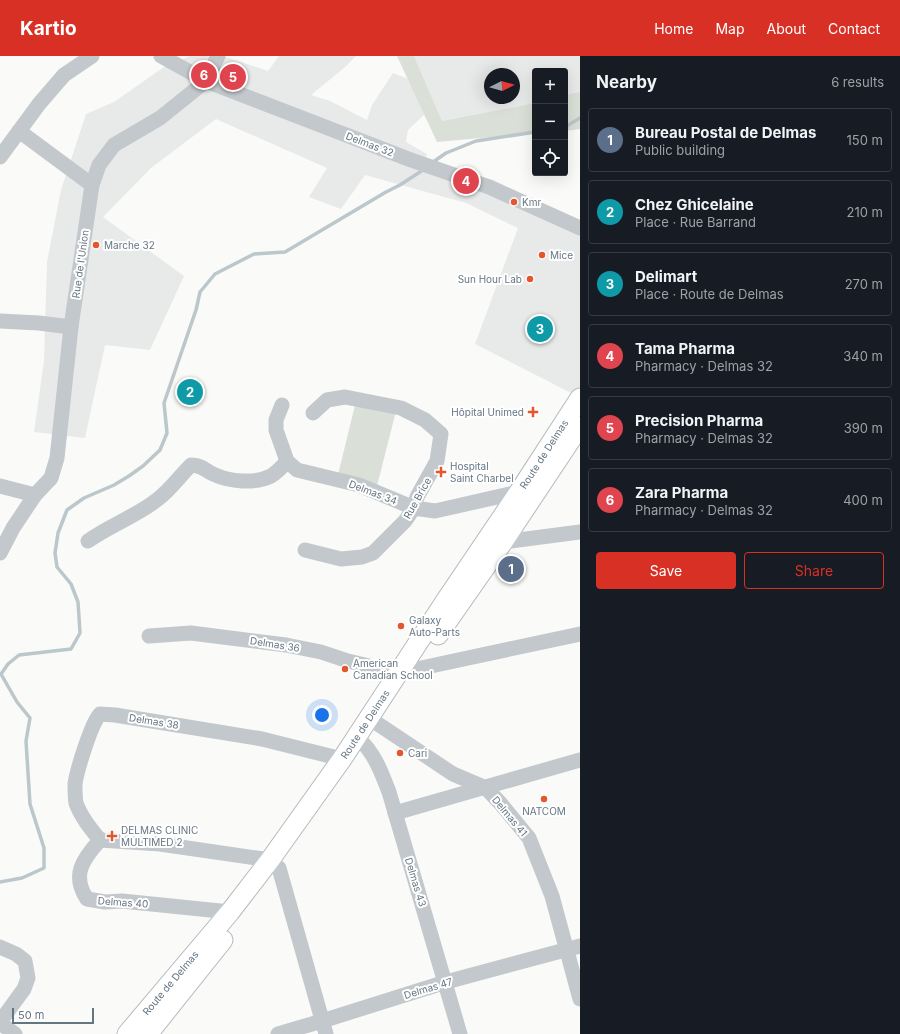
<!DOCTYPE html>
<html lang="en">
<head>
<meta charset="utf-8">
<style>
  :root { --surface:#171b24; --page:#242831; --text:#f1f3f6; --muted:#9ea1a6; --line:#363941; --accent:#d93025 }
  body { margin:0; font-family:Inter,sans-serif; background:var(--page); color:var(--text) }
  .controls { position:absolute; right:12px; top:12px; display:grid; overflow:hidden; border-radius:4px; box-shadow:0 4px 16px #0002 }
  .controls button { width:36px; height:36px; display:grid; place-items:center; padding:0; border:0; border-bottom:1px solid var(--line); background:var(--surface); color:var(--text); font:20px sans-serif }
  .compass { position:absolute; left:484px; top:12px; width:36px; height:36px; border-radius:50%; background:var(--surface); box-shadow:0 4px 16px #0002; rotate:85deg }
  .scale { position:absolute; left:12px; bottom:10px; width:82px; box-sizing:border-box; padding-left:4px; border:2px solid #657683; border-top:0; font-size:11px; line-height:14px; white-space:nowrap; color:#657683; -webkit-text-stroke:3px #fff; paint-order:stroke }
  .you { position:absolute; left:322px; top:659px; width:14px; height:14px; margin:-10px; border:3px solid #fff; border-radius:50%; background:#1a73e8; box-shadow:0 0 0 6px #1a73e833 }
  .badge { display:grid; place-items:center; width:26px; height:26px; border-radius:50%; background:var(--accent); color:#fff; font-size:13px; font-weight:700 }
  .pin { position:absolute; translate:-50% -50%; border:2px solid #fff; box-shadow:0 1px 4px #0006 }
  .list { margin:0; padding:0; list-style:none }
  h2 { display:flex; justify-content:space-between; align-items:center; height:52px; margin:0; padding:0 16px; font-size:17px }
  h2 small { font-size:13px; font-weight:400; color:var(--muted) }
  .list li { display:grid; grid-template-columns:26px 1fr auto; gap:12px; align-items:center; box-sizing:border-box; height:64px; margin:0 8px 8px; padding:0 8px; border:1px solid var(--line); border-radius:4px }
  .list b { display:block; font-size:15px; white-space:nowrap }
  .list p { margin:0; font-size:13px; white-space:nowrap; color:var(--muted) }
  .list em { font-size:13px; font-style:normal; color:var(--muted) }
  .actions { display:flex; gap:8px; padding:12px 16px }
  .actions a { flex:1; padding:9px 0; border:1px solid var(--accent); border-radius:4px; text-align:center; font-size:14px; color:var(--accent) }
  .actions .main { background:var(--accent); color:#fff }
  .icon { flex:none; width:22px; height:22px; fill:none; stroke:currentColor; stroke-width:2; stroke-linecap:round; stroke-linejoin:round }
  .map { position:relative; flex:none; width:580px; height:978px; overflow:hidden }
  header { display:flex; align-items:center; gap:24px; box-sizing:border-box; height:56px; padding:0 20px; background:var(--accent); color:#fff }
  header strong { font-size:19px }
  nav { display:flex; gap:22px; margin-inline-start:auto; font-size:14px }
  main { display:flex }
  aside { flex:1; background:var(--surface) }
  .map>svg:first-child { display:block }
</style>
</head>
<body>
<header>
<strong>Kartio</strong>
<nav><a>Home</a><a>Map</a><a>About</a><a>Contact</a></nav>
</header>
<main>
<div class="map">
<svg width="580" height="978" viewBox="0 0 580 978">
  <rect width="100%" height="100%" fill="#fafaf8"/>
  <g fill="#e8e9e9" fill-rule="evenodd">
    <path d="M190,0H223L268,15L279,0H356L344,12L311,39L330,45L367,64L372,49L393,17L411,24L428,55L408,74L406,86L427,98L426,105L494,124L580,168V331L575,339L475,288L518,172L466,147L365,119L341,153L309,141L327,112L216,63L151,112L103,161L184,220L150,294L105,289L85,382L34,376L44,305L47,206L61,134L86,58L114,46L164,11Z"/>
    <path d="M414,0H580V36L565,40V15H535V47L442,65ZM490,18H514V42H490Z"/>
  </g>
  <g fill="#dadfd7">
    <path d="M397,0H414L442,65L535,47V77L437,86Z"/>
    <path d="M580,36V73L565,75V39Z"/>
    <path d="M355,349L396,355L377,430L338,419Z"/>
  </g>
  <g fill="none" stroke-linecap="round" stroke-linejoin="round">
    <g stroke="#bbc7cb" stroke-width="3.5">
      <path d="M565,71L580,62"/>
      <path d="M433,106L446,97L476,85L535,76"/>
      <path d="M0,826L22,822L44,812V792L30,748L26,685L30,662L17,646L1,618L8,608L19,599L71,593L80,577L78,546L71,528L57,511L55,497L58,477L67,454L84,442L114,429L129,420L143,410L160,394L167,377L164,347L196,254L200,236L215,218L254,198L285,196L386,136L400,129L423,114"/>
    </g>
    <defs>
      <g id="major">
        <path d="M438,579L503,486L580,370"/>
        <path id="s1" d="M127,978L230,856L270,804L342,703L446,544L519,436L580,342"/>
        <path d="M148,978L223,884"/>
      </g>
    </defs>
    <use href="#major" stroke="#b5babe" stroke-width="21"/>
    <g stroke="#c3c8cc" stroke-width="15">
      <path d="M161,0L206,25L411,104L489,131L580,172"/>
      <path d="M19,75L92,129"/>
      <path d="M0,101L39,48L64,19L92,0"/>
      <path d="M0,265L39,267L71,271"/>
      <path d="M282,349L276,364V374L287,405L297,414L359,429L414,452L435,455L519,436"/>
      <path d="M0,430L35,439"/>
      <path d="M497,481L503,486L580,476"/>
      <path d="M88,485C110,469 137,460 158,443C170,434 180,420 191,409C202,409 204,414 213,418C230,426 255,428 271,420C277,416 283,410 287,405"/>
      <path d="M305,494L341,503L362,501L373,497L405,465L414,452L417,441L437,405L441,378L425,364L401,352L345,341L327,344L313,357"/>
      <path d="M0,497L13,472L35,439L51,422L57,402L71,271L92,129L99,109L114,89L160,62L206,25L218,0"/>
      <path d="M149,580L191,577L286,589L321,596L348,605L398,617L580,578"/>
      <path d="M369,662L453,718L486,732L501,748L529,782L552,840L580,943"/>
      <path d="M357,681C374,696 381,715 389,736L460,978"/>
      <path d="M395,757L580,704"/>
      <path d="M100,784C91,773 81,761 76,747C75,742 75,733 75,728C77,714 91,668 100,658L115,659L262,683L342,703"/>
      <path d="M230,856L122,845L105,846L87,843C71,819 83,803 100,784L160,788L270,804L279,812L326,978"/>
      <path d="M0,891L16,898L25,905L28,922L24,933L0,966"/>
      <path d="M0,967L15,978"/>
      <path d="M278,978L322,965L446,926L580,890"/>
    </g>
    <use href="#major" stroke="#fff" stroke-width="19"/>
  </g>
  <g fill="#e4572e" stroke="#fff" stroke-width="1.5">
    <circle cx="514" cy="146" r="4"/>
    <circle cx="96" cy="189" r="4"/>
    <circle cx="542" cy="199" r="4"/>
    <circle cx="530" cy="223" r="4"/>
    <path d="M531 350h4v4h4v4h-4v4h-4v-4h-4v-4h4z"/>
    <path d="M439 410h4v4h4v4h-4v4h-4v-4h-4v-4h4z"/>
    <circle cx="401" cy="570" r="4"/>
    <circle cx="345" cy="613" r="4"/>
    <circle cx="400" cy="697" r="4"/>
    <circle cx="544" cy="743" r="4"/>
    <path d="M110 774h4v4h4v4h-4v4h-4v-4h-4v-4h4z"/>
  </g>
  <g text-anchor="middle" stroke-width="4" stroke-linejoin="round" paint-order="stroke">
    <g font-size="10" fill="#657683" stroke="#fff">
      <text transform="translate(370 88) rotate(21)" y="4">Delmas 32</text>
      <text transform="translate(80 208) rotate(-82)" y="4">Rue de l'Union</text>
      <text dy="4" stroke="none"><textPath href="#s1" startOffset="715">Route de Delmas</textPath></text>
      <text transform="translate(373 436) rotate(21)" y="4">Delmas 34</text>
      <text transform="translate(417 442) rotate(-61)" y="4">Rue Brice</text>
      <text transform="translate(275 588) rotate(9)" y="4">Delmas 36</text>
      <text transform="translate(154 665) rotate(9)" y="4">Delmas 38</text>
      <text dy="4" stroke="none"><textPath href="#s1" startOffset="391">Route de Delmas</textPath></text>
      <text transform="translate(510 760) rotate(50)" y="4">Delmas 41</text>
      <text transform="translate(416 826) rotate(73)" y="4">Delmas 43</text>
      <text transform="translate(123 846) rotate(4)" y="4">Delmas 40</text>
      <text dy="4" stroke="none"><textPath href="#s1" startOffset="67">Route de Delmas</textPath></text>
      <text transform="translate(428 932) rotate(-17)" y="4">Delmas 47</text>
    </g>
    <g font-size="10" fill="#657683" stroke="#fff" text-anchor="start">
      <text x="522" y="150">Kmr</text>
      <text x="104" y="193">Marche 32</text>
      <text x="550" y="203">Mice</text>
      <text x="522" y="227" text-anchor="end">Sun Hour Lab</text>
      <text x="524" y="360" text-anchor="end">Hôpital Unimed</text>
      <text x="450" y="414">Hospital<tspan x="450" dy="12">Saint Charbel</tspan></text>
      <text x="409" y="568">Galaxy<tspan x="409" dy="12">Auto-Parts</tspan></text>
      <text x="353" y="611">American<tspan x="353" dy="12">Canadian School</tspan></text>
      <text x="408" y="701">Cari</text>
      <text x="544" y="759" text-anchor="middle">NATCOM</text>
      <text x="121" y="778">DELMAS CLINIC<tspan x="121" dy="12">MULTIMED 2</tspan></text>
    </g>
  </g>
</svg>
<div class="controls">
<button>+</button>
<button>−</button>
<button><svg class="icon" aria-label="locate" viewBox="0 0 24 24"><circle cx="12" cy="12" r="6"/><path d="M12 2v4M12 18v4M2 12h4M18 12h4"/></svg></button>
</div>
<svg class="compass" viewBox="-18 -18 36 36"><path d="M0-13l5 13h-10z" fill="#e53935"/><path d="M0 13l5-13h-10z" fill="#9ea1a6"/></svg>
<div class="scale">50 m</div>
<div class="you"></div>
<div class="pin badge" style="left:511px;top:513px;background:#5c6f8a">1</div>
<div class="pin badge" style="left:190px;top:336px;background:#0f9aa8">2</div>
<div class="pin badge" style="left:540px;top:273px;background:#0f9aa8">3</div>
<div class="pin badge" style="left:466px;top:125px;background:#e0444e">4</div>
<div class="pin badge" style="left:233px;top:21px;background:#e0444e">5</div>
<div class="pin badge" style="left:204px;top:19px;background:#e0444e">6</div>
</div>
<aside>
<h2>Nearby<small>6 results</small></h2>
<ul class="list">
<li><span class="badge" style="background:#5c6f8a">1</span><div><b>Bureau Postal de Delmas</b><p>Public building</p></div><em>150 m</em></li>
<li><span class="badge" style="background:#0f9aa8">2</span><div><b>Chez Ghicelaine</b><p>Place · Rue Barrand</p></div><em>210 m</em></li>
<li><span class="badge" style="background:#0f9aa8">3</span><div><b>Delimart</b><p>Place · Route de Delmas</p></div><em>270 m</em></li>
<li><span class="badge" style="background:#e0444e">4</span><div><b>Tama Pharma</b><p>Pharmacy · Delmas 32</p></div><em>340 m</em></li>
<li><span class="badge" style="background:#e0444e">5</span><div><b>Precision Pharma</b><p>Pharmacy · Delmas 32</p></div><em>390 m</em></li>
<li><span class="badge" style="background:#e0444e">6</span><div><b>Zara Pharma</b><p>Pharmacy · Delmas 32</p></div><em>400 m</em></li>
</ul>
<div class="actions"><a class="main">Save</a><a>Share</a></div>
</aside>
</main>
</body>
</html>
